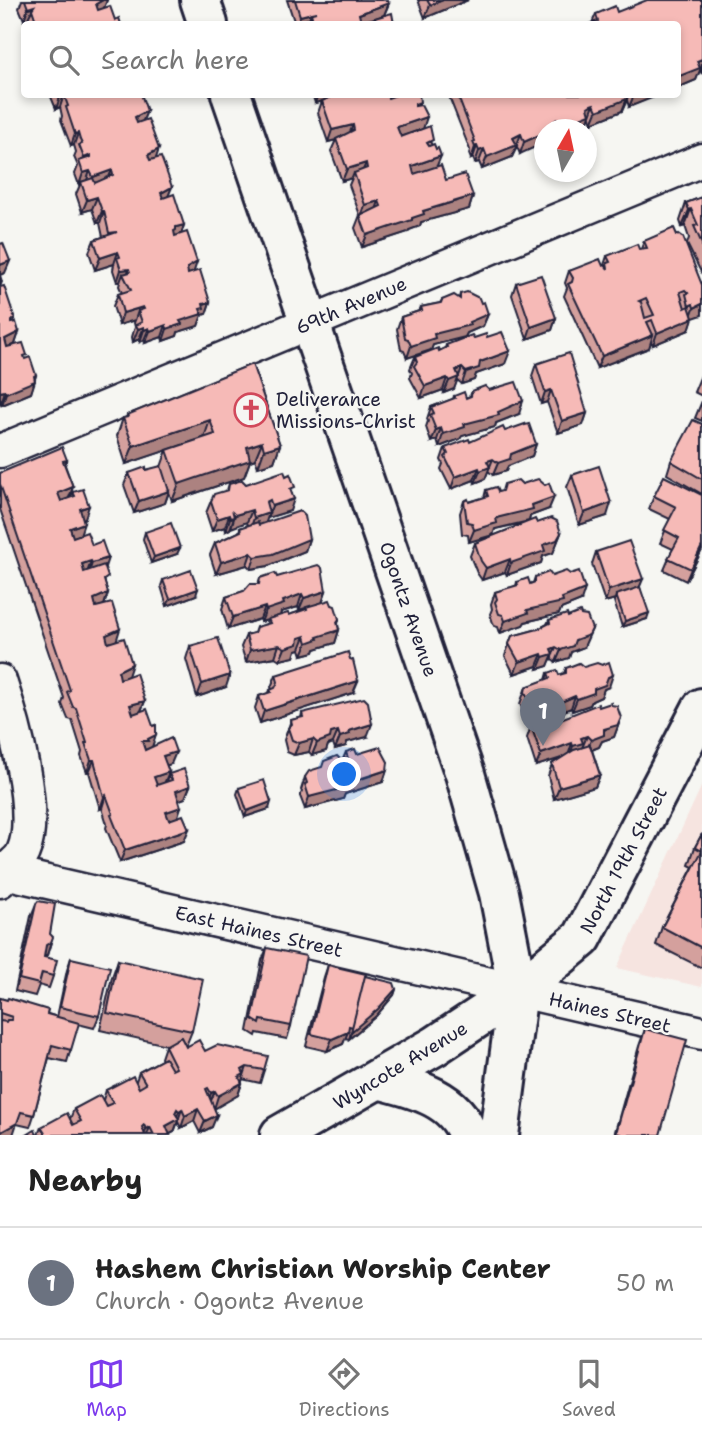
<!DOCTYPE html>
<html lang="en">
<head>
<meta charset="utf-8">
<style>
  :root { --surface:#fff; --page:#f6f6f6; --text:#222; --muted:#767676; --line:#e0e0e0; --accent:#7c3aed }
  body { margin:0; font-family:"Shantell Sans",sans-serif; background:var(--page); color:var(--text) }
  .compass { position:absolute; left:534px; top:119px; width:63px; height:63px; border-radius:50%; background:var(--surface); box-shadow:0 4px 10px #0003; rotate:9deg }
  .you { position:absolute; left:345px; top:775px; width:24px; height:24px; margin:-18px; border:5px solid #fff; border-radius:50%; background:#1a73e8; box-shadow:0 0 0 10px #1a73e833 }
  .badge { display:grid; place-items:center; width:46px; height:46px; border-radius:50%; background:var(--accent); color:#fff; font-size:23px; font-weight:700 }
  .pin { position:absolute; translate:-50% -58px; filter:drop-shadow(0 2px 4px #0008) }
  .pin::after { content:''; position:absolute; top:37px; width:24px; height:21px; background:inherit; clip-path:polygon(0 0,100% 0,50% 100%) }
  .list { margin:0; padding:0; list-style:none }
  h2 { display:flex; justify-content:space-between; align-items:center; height:91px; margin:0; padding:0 28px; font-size:30px }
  h2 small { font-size:23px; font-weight:400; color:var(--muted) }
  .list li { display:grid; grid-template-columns:46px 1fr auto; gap:21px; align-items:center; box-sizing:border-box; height:112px; padding:0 28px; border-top:2px solid var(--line) }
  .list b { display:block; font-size:26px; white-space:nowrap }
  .list p { margin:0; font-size:23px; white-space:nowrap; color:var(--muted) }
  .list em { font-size:23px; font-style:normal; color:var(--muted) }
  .icon { flex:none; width:38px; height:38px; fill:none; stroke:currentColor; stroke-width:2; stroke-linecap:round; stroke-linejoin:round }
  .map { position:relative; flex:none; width:702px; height:1135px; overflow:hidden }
  .search { position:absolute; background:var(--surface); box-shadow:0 4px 10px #0003; left:21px; right:21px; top:21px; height:77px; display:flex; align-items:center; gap:18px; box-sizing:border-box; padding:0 24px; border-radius:7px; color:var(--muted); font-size:26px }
  .sheet { height:203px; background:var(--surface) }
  nav { display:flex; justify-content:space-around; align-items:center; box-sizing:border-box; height:98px; border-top:2px solid var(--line); background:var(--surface); font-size:19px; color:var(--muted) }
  nav a { display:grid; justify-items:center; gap:4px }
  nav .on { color:var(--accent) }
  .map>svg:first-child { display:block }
</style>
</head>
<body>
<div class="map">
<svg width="702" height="1135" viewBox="0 0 702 1135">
  <rect width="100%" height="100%" fill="#f6f6f2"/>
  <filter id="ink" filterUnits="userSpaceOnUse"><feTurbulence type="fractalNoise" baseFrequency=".0143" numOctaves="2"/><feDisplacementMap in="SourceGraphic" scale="14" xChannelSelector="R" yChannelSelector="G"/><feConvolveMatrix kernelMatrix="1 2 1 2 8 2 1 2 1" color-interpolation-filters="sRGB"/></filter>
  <g filter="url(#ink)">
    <path fill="#f6e4e0" d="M702,785V987L617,968Z"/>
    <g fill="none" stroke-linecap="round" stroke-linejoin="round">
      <defs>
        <g id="minor">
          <path d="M0,451L702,160"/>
          <path d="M0,681C13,720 40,814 23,852C18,864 4,867 0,881"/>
          <path d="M0,871L702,1033"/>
        </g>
        <path id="tertiary" d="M280,1135L435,1046L518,991L582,938L702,708"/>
        <g id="primary">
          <path d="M200,0L208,24"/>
          <path d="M231,94L465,774L499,893L518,991L499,1135"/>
          <path d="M378,1079C413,1088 455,1097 468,1135"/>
        </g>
      </defs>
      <use href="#minor" stroke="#22223b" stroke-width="37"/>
      <use href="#tertiary" stroke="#22223b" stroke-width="44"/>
      <use href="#primary" stroke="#22223b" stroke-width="44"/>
      <use href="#minor" stroke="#f6f6f2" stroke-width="32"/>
      <use href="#tertiary" stroke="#f6f6f2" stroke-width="38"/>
      <use href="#primary" stroke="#f6f6f2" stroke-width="38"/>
    </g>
    <g fill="#d4a09d" stroke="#22223b" stroke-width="2" fill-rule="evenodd">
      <path d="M22,0H107L104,8L115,20L121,24H29L27,21L28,18L24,20L19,8Z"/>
      <path d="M287,0H387L389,3L384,15L394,24H295Z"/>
      <path d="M418,0H468L425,18Z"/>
      <path d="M702,0V74L700,70L696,80L677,88V24L592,23L596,14L617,12Z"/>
      <path d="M52,94H141L143,121L168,196L184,225L181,234L194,272L210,302L206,314L202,315L198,326L178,332L177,336L163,341L162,337L145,343L144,340L140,342L139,339L133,342L132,337L135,327L134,323L135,320L119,325L113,306L118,294L122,293L119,286L120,282H117L113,270L114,264L95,270L89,252L94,240L103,237L100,223H97L92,209L82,212L76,194L80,185H79L75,174L78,166L74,157L76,152L74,145L71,146L61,120L62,116L60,107L56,109L51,97Z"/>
      <path d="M312,94H419V105L423,129L432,145L437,166L446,180L473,196L469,209L421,222L420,226L409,230L408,232L362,247L355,228L360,215L349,185L352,178L342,181L331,151L336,140L328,142L318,113L322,101L315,103Z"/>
      <path d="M448,94H659L629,107L627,100L622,111L592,123L590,117H589L586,126L577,130H544L520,154L517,147L512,157L482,169L479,162L475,163L473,158L471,159L469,154L470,150Z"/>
      <path d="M702,197V274L687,244L689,238L685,226L682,227L680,221L686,203Z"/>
      <path d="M677,235L702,285L689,330L653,345L651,341L649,348L597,368L564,296L567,288L565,283L569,271L603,266L604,265L607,256L641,249L644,241Z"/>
      <path d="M0,275L2,282L0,287L15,319L14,322L19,332L15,344L36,375L31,393L2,405L0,403Z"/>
      <path d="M516,283L556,318L552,330L527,339L512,295Z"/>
      <path d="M460,294L481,303L488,314L483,326L467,333L465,337L433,345L431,350L407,358L404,351L401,350L397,329L401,317L419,311L421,307L440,303L442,300L459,298Z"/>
      <path d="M487,337L505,364L476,374L474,380L462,384L457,380L454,389L444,393L443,390L421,398L410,378L412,373L410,369L415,357L439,351L445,348L446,345L474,338Z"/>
      <path d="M252,364L280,445L274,462L258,467L255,459L250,461L244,477L172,501L169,492L165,503L134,513L124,485L129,473L146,470L161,467L167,450L126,464L117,436L123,418H126L127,415Z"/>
      <path d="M536,364L587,413L583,425L558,433L547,402L541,404L532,376Z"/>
      <path d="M702,373V396L694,392Z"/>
      <path d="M472,391L519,414L496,423L495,427L462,436L460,439L439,447L437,440L431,442L426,427L428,421L427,419L431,407L453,399L454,396L466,398L470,396Z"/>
      <path d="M702,401V421L695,418Z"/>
      <path d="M702,424V494L667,474L671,461Z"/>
      <path d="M505,431L536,444L532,456L508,466L506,471L493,475L488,471L485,479L475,483L474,480L451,489L441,469L443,464L441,460L445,448L470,442Z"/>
      <path d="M67,460L65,465L73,487L69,498L71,497L73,492L85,518L83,519L80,534L92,545L104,568L105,584L108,593L104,605L128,676L145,701L141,711L156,735L152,746L171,764L167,765L165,782H167L169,774L190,786L185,798L179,800L178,816L184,841L120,862L106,828L107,824L102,808L100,809L89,772H87L81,756L82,752L72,720L68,719L62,704L64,698L0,509V473Z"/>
      <path d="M572,475L607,516L579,525L567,487Z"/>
      <path d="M229,484H246L292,494L290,511L267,518L265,523L309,539L305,551L268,566L251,569L247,565L216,574L210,555L215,543L239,532L240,528L248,525L247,522L230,527V529L226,531L225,527L212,531L206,513L211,501L227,490Z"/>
      <path d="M486,490L498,492L549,509L530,516L529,521L537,523L561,533L553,553L543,556L541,563L507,575L505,572L482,580L477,573L470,556L475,543L528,522L495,529L493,535L469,542L468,535L462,534L460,513L464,501L469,502L484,498Z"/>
      <path d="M702,495V550L686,581L664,570L673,549L660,543L670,519L649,509L654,496Z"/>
      <path d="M145,532L177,554L151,563L143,539Z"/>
      <path d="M596,552L640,587L647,619L622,627L614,601L615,599L605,602L592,564Z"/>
      <path d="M277,577L326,591L322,602L332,605L339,619L338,624L339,630L335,643L315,649L314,652L302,655L300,649L296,650L294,657L280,660L275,657L246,662L241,647L246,635L254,633L267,623L268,620L261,622L260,619L228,629L222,609L226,597L244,591L258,584L260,578ZM298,607L299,610L306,608L305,610L289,615H280L281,612Z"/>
      <path d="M535,577L581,601L561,609L559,614L525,622L523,625L500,633L498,627L494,626L490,614L492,609L491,604L495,592L516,586L517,582L530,584L533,583Z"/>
      <path d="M163,580L196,595L167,606L161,586Z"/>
      <path d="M549,620L584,647L571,652L569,658L556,662L552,659L550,660L548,666L538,669L537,666L514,674L505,656L512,636L538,629L547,624Z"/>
      <path d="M190,646L226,687L197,697L186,659Z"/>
      <path d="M566,668L609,687L604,689L601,697L592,701L590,705L572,711L571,708L531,725L520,704L526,687L546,680L548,673L559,675L564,673Z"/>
      <path d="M276,675L353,693L260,723L255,708L259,696L269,693L270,690L272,689L271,687Z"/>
      <path d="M611,705L621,718L614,737L602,741L599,747L592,750L600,775L595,787L554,799L548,776L552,764L561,758L536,766L527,738L531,726L556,721L599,707Z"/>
      <path d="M302,713L367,737L347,742L346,746L335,749L333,743L328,745L326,751L312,755L309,752L294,755L287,752L284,740L291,720L301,718Z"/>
      <path d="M346,752L357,754L387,770L383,782L345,794L343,799L305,809L300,796L302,792L301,790L305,777L343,759Z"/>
      <path d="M239,788L269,809L245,817L237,794Z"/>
      <path d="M702,834V968L656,945L662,927L693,867L689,865L695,847Z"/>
      <path d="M36,904L50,934L51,942L47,955L44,956L53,976L49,988L39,985L35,996L15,991L31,916Z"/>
      <path d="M267,948L291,1026L287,1039L257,1033L256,1036L248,1031L262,960Z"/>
      <path d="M71,958L99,1016L94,1028L78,1024L67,1062L49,1058L34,1115L30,1127L17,1124L0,1135V998L57,1017L67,970Z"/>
      <path d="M118,960L192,1031L186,1046L205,1051L264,1070L260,1083L242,1079V1083L238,1095L214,1108L212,1127L200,1133L194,1121L181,1128L178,1122L174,1132L170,1134V1135H38L41,1127L70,1119L74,1109L103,1100L106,1090L136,1081L139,1072L162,1060L161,1058L165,1046L167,1045L100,1030L112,977Z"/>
      <path d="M328,965L365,976L396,989L394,995L376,1016L349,1039L345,1038L343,1044L327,1051L306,1046L324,977Z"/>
      <path d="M645,1029L660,1135H614L639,1046Z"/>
    </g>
    <g fill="#ac8280" stroke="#22223b" stroke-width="2">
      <path d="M103,0H107L103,10L92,16L96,4Z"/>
      <path d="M443,0H468L425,18L430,5Z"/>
      <path d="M389,3L384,15L359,24V14Z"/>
      <path d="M34,6L28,18L24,20L28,8Z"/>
      <path d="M316,12L311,13L307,24L302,21L301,24H297L300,16Z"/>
      <path d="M702,59V65L696,80L677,88V77L697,61Z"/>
      <path d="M318,94H336L328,97L327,100L315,103Z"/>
      <path d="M384,94H403L381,102Z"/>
      <path d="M623,94H629L622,111L592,123L597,111Z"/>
      <path d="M659,94V95L629,107L634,95Z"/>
      <path d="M64,95L60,107L56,109L60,97Z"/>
      <path d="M594,104L586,126L577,130H559L560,126L588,107Z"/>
      <path d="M147,111L142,123L130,129L135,117Z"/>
      <path d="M427,117L423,129L393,139L397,127Z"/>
      <path d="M353,125L348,137L328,142L332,130Z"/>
      <path d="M78,133L74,145L71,146L75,134Z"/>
      <path d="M544,133V143L520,154L524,142Z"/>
      <path d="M521,134L512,157L482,169L487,157L513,138Z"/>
      <path d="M477,146L473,158L471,159L475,147Z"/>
      <path d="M159,149L155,161L143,167L148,155Z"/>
      <path d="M484,149L479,162L475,163L479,151Z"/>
      <path d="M441,156L436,168L408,178L412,166Z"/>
      <path d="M366,163L361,175L354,173L352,178L342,181L347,169Z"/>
      <path d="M112,170L107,182L88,189L93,177Z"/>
      <path d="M90,171L86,183L81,182L79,185L83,173Z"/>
      <path d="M172,187L167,199L156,205L161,193Z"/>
      <path d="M473,196L469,209L421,222L420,226L409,230L408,232L362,247L367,235L412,218L423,211Z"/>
      <path d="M97,197L92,209L82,212L87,200Z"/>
      <path d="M379,201L375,213L361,218L365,205Z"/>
      <path d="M691,209L685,226L682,227L689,210Z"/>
      <path d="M102,211H104L100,223H97Z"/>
      <path d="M184,225L180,237L169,243L176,227Z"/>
      <path d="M118,252L114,264L95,270L100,258Z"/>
      <path d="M10,261L5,273L0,275V265Z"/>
      <path d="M197,262L193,274L182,280L187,268Z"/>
      <path d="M129,269L126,279L123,274L120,282H117L121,270Z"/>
      <path d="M210,302L206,314L202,315L198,326L178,332L177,336L163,341L167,329L180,321L203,304Z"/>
      <path d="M702,304V315L693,318L689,330L653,345L657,333L690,319L694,308Z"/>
      <path d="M143,307L140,315L138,311L135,320L119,325L123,313Z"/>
      <path d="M488,314L483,326L467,333L465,337L433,345L431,350L407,358L411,346L434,334Z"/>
      <path d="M556,318L552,330L527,339L531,327Z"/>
      <path d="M166,325L162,337L145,343L150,331Z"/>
      <path d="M144,327L139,339L133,342L138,329Z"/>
      <path d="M149,328L144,340L140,342L144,330Z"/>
      <path d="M19,332L15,344L0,351L5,339Z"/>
      <path d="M653,335L649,348L597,368L602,356Z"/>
      <path d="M510,351L505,364L476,374L474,380L462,384L466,372L480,362Z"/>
      <path d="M462,368L454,389L444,393L449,381L456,370Z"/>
      <path d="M36,375L34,382L35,381L31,393L2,405L6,393Z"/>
      <path d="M447,378L443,390L421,398L425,386Z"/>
      <path d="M551,390L547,402L541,404L545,392Z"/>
      <path d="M5,391L1,403H0V392Z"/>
      <path d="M523,401L519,414L496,423L495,427L462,436L460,439L439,447L443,434L464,424Z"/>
      <path d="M587,413L583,425L558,433L562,421Z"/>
      <path d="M210,420L204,438L126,464L133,446Z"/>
      <path d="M441,428L437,440L431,442L436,430Z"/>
      <path d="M262,442L255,459L250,461L244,477L172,501L179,484L247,447Z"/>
      <path d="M536,444L532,456L508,466L506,471L493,475L498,463L511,454Z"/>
      <path d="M280,445L274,462L258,467L264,450Z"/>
      <path d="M493,459L485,479L475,483L480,471L487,461Z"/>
      <path d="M479,468L474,480L451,489L455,477Z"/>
      <path d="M73,487L68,500L53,505L58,493Z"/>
      <path d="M169,491L165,503L134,513L139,501Z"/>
      <path d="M554,497L549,509L530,516L529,521L495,529L493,535L469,542L474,530L496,518Z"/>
      <path d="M294,499L290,511L267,518L272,506Z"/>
      <path d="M611,503L607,516L579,525L584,513Z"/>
      <path d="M89,506L85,518L75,522L80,509Z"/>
      <path d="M252,510L247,522L231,528L235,515Z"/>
      <path d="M269,513L265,525L250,530L254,518Z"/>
      <path d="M229,515L225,527L212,531L217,519Z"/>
      <path d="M234,517L230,529L226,531L230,518Z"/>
      <path d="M84,523L80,535L65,540L70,528Z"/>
      <path d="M561,533L553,553L543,556L541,563L507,575L511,563L543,545Z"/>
      <path d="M309,539L305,551L268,566L251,569L255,557Z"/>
      <path d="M702,546V550L686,581L691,569Z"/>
      <path d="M180,548L177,554L151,563L154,557Z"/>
      <path d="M251,553L247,565L216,574L221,562Z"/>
      <path d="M108,558L104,570L88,576L92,563Z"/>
      <path d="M510,559L505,572L482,580L486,568Z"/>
      <path d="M91,561L87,573L77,576L82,564Z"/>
      <path d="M643,579L638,591L616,595L615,599L605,602L609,590Z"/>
      <path d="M198,589L196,595L167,606L170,599Z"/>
      <path d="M585,589L581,601L561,609L559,614L525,622L523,625L500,633L505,621L527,610L562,598Z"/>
      <path d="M326,591L322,603L299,610L304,598Z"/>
      <path d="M108,593L104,605L90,612L94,599Z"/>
      <path d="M302,594L298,607L281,612L280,616L261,622L266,610L283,601Z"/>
      <path d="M265,607L260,619L228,629L233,617Z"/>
      <path d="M649,613L647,619L622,627L625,621Z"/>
      <path d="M339,619L335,632L339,630L335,643L315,649L314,652L302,655L307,643L317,637L337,622Z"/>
      <path d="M120,629L116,642L102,647L106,635Z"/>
      <path d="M592,629L584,647L571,652L569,658L556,662L561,650Z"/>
      <path d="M305,636L300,649L296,650L294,657L280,660L285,648L299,638Z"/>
      <path d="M279,645L275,657L246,662L250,650Z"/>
      <path d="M556,647L548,666L538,669L543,657L551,649Z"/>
      <path d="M542,654L537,666L514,674L519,662Z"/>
      <path d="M132,664L128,676L113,683L118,671Z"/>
      <path d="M230,675L226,687L197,697L202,684Z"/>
      <path d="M613,675L609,687L604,689L601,697L592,701L590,705L572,711L577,699L594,689L608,677Z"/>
      <path d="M358,681L353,693L260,723L264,711Z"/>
      <path d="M575,696L571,708L531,725L535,713Z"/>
      <path d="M145,701L140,713L125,718L130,705Z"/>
      <path d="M621,718L614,737L602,741L599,747L586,752L591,740Z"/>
      <path d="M372,724L367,737L347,742L346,746L335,749L340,737L349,731Z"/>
      <path d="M338,731L333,743L328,745L326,751L312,755L317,743L331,733Z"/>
      <path d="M156,735L152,747L145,753L142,741Z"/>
      <path d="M587,736L582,748L569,759L573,746L581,738Z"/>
      <path d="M313,739L309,752L294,755L299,743Z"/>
      <path d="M572,743L568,756L536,766L541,754Z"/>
      <path d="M176,752L171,764L159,768L163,756Z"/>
      <path d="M91,760H94L89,772H87Z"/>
      <path d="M387,770L383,782L345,794L343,799L305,809L309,797Z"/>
      <path d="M169,772L164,784L149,789L154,777Z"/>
      <path d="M600,775L595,787L554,799L559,787Z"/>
      <path d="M190,786L185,798L172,803L176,791Z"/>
      <path d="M106,795L102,808L100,809L104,797Z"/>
      <path d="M271,802L269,809L245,817L247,811Z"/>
      <path d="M181,807L177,819L162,824L166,812Z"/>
      <path d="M189,829L184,841L120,862L125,850Z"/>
      <path d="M51,942L47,955L42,957L46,945Z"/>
      <path d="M396,989L394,995L376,1016L349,1039L351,1032Z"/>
      <path d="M348,1032L343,1044L327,1051L332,1039Z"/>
      <path d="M247,1067L241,1084L242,1083L238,1095L214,1109L218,1096L242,1070Z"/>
      <path d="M215,1091L210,1103L207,1105L211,1093Z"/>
      <path d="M182,1109L174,1132L168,1135L166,1126L175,1121L179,1111Z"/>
      <path d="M198,1109L194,1121L181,1128L185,1116Z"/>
      <path d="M217,1115L212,1127L200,1133L205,1121Z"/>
      <path d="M17,1123L13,1135H0L1,1132Z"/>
      <path d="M150,1127L147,1135H144L146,1129Z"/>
    </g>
    <g fill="#f6bab7" stroke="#22223b" stroke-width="2" fill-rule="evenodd">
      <path d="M25,0H103L96,4L98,10L110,6L115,20L119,18L121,24H37L32,9L34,6L28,8Z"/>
      <path d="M295,0H387L389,3L359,14L361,22L392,13L394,24H304L302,21L312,17L311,13L316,12L300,16Z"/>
      <path d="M427,0H443L430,5Z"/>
      <path d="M647,0H702V59L697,61L700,68L677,77V24H589L598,21L596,14L615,6L617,12Z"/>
      <path d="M59,94H141L147,111L135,117L137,123L148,119L159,149L148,155L150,160L161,157L167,173L172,187L161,193L163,198L174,194L184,225L176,227V230L174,231L175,236L187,232L197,262L187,268L188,274L200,270L210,302L203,304L204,308L200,309L202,314L180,321L182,324L167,329L166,325L150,331L149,328L144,330V327L138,329L136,325L142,322L138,311L144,309L143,307L123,313L118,294L131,290L123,274L130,272L129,269L121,270L117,258L120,257L118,252L100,258L94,240L117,232L109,233L104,211H102L97,197L87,200L81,182L93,178L95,183L113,175L112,170L93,177L90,171L83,173L79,161L91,157V155L84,158L79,145L82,144L80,140L78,133L75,134L66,107L68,106L64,95L60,97Z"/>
      <path d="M334,94H387L388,98L399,94H419L420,102L415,104V106L421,105L427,117L397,127L401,137L430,126L433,140L427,143L429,146L434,144L436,149L438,148L441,156L412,166L414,174L441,165L446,180L465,174L473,196L423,211L424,214L412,218V220L367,235L360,216L381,206L379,201L365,205L354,173L367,168L366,163L347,169L336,139L354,130L353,125L332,130L322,101L329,98L328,97Z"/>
      <path d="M457,94H625L627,99L597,111L594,104L591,105L588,107L590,114L560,126L557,119L552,123L554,129L544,130V133L524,142L521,134L513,138L517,145L487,157L484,149L479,151L477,146L475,147L473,142L475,141Z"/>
      <path d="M702,197V244L694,226L698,225L691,209L689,210L686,203Z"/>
      <path d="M674,228L677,235L679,234L683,237L702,285V304L694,308L693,304L689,306L686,294L688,293L685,290L680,292L685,308L689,306L693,318L657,333L652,320L647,322L653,335L602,356L568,284L572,282L573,278L569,271L600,259L603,266L605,265L608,269L607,263L610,262L607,256L637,244L639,249L647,248L644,241ZM646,298L654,315L645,318L641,302L639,301Z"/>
      <path d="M3,243L10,261L0,265V244Z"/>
      <path d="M541,275L556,318L531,327L516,283Z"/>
      <path d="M4,286L15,319L11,321V323L16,322L19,332L5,339L7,347L23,343L27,355L24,356L25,359L30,357L36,375L34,376L35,381L6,393L5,391L0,392V287Z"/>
      <path d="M467,292L479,298L481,303L484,302L488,314L469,322L470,325L434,334L435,338L411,346L408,339L405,338L401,317L422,310L421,307L441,303L442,300L454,295L460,299V294Z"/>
      <path d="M502,332L510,351L480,362L479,368L466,372L462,368L456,370L459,377L449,381L447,378L425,386L414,366L417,362L415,357L438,348L439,351L447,347L446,345L472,335L474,338L486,334L487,337Z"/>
      <path d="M569,353L587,413L562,421L551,390L545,392L536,364Z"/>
      <path d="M252,364L280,445L264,450L262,442L247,447L250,460L179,484L167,450L215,434L210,420L133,446L123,418L128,417L127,415Z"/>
      <path d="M516,382L523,401L498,412L499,415L464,424L465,427L443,434L441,428L436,430L430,415L434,413L431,407L455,398L454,396L464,392L466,398L471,396L472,391L485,386L489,390Z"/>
      <path d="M693,420L702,424V479L671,461Z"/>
      <path d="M525,424V425L529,424L536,444L511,454L510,459L498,463L493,459L487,461L490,467L480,471L479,468L455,477L445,457L448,454L445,448L469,439L470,442L503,427L505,431Z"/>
      <path d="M62,447L67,460L63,461L73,487L58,493L61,501L75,496L73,492L83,489L89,506L80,509L84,523L70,528L73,537L87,532L92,545L102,541L108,558L92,563L91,561L82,564L84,572L104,565L108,577L104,580L108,593L94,599L96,607L112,603L120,629L106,635L108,643L124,638L132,664L118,671L119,674L120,679L136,673L145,701L130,705L133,714L147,709L153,726L156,725V735L148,739L149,741H142L145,750L171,738L176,752L163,756L169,772L154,777L157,785L172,780L169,774L184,769L190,786L176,791L181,807L166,812L169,820L183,815L189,829L125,850L111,815L113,814L106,795L104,797L94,760H91L85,743H87L76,708L73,707L67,692L70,690L0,484V473Z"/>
      <path d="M161,466L169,491L139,501L129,473L146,467V470Z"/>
      <path d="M599,466L611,503L584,513L572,475Z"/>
      <path d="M284,471L286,476L290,474L295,487L290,489L294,499L272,506L270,500L266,502L269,513L254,518L252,510L235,515L233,513L234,517L230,518L229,515L217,519L211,501L214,494L228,490L229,484L242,480L246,484Z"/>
      <path d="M664,476L702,495V546L691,569L668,558L679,538L664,530L676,507L654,496Z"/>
      <path d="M538,479L545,485L549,483L554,497L532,505L533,509L496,518L497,523L474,530L472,523L467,522L464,501L468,499L469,502L488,496L486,490L496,487L498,492L502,491L504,484L518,480L522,484Z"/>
      <path d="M300,511L305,516L309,539L273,554L255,557L251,553L221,562L215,543L241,531L240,528L258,522L259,525Z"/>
      <path d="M551,518L557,521L561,533L557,540L543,545L545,551L511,563L510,559L486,568L481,561L475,543L535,519L537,523Z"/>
      <path d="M171,523L180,548L154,557L145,532Z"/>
      <path d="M629,541L643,579L609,590L596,552Z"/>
      <path d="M318,565L322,568L326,591L304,598L302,594L283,601L284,604L266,610L265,607L233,617L226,597L244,591L250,584H259L260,578L275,573L277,577Z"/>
      <path d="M191,570L198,589L170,599L163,580Z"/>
      <path d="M566,571L570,574L579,571L585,589L562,598L563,602L527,610L528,613L505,621L503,615L499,614L495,602L497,599L495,592L518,585L517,582L528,578L530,584L535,582V577L549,572L552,576Z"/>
      <path d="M640,587L649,613L625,621L616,595Z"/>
      <path d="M330,600L332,605L335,606L339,619L337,622L339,630L317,637L318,639L307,643L305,636L299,638L298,644L285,648L279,645L250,650L246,635L254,633L256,627L270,623L268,619L288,613L289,615L307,609L306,607Z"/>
      <path d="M580,612L581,615L587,616L592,629L589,635L575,640L573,646L561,650L556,647L551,649L553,654L543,657L542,654L519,662L509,644L512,636L538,629L550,623L549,620L567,614L568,617Z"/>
      <path d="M218,638L230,675L202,684L190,646Z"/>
      <path d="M348,652L350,659L353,660L358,681L264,711L259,696L271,692L270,690L275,688L278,682L276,675Z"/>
      <path d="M609,662L613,675L608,677L605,685L594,689V693L577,699L575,696L535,713L525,692L526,687L550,678L548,673L557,670L559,675L566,673V668L579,663L584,667L597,663L602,665Z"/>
      <path d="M364,698L368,702L372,724L349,731L350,734L340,737L338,731L331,733L330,738L317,743L313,739L299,743L292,740L288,728L292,724L291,720L303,717L302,713Z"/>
      <path d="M611,703V705L617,706L621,718L618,725L604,729V735L591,740L587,736L581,738L583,743L573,746L572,743L541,754L531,726L555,718L556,721L598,704L599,707Z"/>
      <path d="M590,745L600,775L559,787L552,764L574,750Z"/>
      <path d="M380,747L388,762L387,770L346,783L348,787L309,797L305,784L307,783L305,777L309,771L322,767L324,761L337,756L341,760L348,758L346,752L355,749L357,754Z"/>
      <path d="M264,780L271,802L247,811L239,788Z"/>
      <path d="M702,834V948L662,927L702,851L695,847Z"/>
      <path d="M38,901L55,904L50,934L53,937L51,942L46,945L44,957L57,960L53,976L42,973L39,984L19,979L36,904Z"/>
      <path d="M267,948L306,956L291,1026L261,1020L260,1024L252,1019Z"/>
      <path d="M71,958L110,967L99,1016L60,1007Z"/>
      <path d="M118,960L203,979L192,1031L107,1013Z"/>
      <path d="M328,965L366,974L353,1027L349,1026L348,1032L332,1039L311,1034Z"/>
      <path d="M365,976L394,983L396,989L378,1009L351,1032Z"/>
      <path d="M0,998L7,1000L8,998L48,1010L47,1014L79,1023L71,1050L52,1045L34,1115L21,1112L17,1123L1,1132L2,1135H0V1021L6,1022L7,1020H11L12,1017L0,1013Z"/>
      <path d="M645,1029L687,1040L660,1135H623L616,1133Z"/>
      <path d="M181,1037L186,1047L199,1040L205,1051L217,1045L268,1056L264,1070L247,1067L242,1070L244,1074L239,1077L242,1083L218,1096L215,1091L211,1093L208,1088L206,1089L217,1115L205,1121L198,1109L185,1116L182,1109L179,1111L177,1109L175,1113L179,1119L166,1126L170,1135H154L150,1127L146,1129L144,1125L142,1127L145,1135H46L41,1127L67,1113L73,1125L81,1121L74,1109L100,1095L106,1106L113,1103L106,1090L133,1076L139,1088L146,1084L139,1072L165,1058L172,1070L176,1068L165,1046Z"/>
      <path d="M35,1130L37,1135H27Z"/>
    </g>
  </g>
  <defs>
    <symbol id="church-ring" viewBox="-11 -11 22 22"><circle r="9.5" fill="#f6f6f2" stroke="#d1495b" stroke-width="1.5"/><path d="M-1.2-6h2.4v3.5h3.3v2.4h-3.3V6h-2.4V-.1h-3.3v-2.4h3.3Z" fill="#d1495b"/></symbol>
  </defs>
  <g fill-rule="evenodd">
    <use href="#church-ring" x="232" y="391" width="38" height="38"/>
  </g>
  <g text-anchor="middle" stroke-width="5" stroke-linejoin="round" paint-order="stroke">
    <g font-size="19" fill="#22223b" stroke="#f6f6f2">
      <text transform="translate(351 305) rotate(-23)" y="7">69th Avenue</text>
      <text transform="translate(409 609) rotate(71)" y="7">Ogontz Avenue</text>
      <text transform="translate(623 860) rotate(-62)" y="7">North 19th Street</text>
      <text transform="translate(259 931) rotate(13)" y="7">East Haines Street</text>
      <text transform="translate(610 1012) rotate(13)" y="7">Haines Street</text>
      <text transform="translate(400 1065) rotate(-31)" y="7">Wyncote Avenue</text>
    </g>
    <g font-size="19" fill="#22223b" stroke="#f6f6f2" text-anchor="start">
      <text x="276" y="406">Deliverance<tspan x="276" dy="22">Missions-Christ</tspan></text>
    </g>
  </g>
</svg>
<svg class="compass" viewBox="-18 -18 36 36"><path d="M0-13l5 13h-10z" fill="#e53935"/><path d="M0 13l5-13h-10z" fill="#767676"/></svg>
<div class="you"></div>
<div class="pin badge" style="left:543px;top:746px;background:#6b7280">1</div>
<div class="search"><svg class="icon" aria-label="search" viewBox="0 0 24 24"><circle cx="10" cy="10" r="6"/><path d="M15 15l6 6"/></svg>Search here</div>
</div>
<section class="sheet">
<h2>Nearby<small></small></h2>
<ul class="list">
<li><span class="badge" style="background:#6b7280">1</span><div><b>Hashem Christian Worship Center</b><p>Church · Ogontz Avenue</p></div><em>50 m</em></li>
</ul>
</section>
<nav>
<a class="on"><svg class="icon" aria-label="map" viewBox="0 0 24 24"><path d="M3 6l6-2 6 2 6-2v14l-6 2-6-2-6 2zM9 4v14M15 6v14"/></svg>Map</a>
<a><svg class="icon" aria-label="directions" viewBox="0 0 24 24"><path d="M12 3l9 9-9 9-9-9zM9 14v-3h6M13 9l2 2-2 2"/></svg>Directions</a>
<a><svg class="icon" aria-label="saved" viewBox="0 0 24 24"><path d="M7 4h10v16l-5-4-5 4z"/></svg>Saved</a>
</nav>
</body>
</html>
